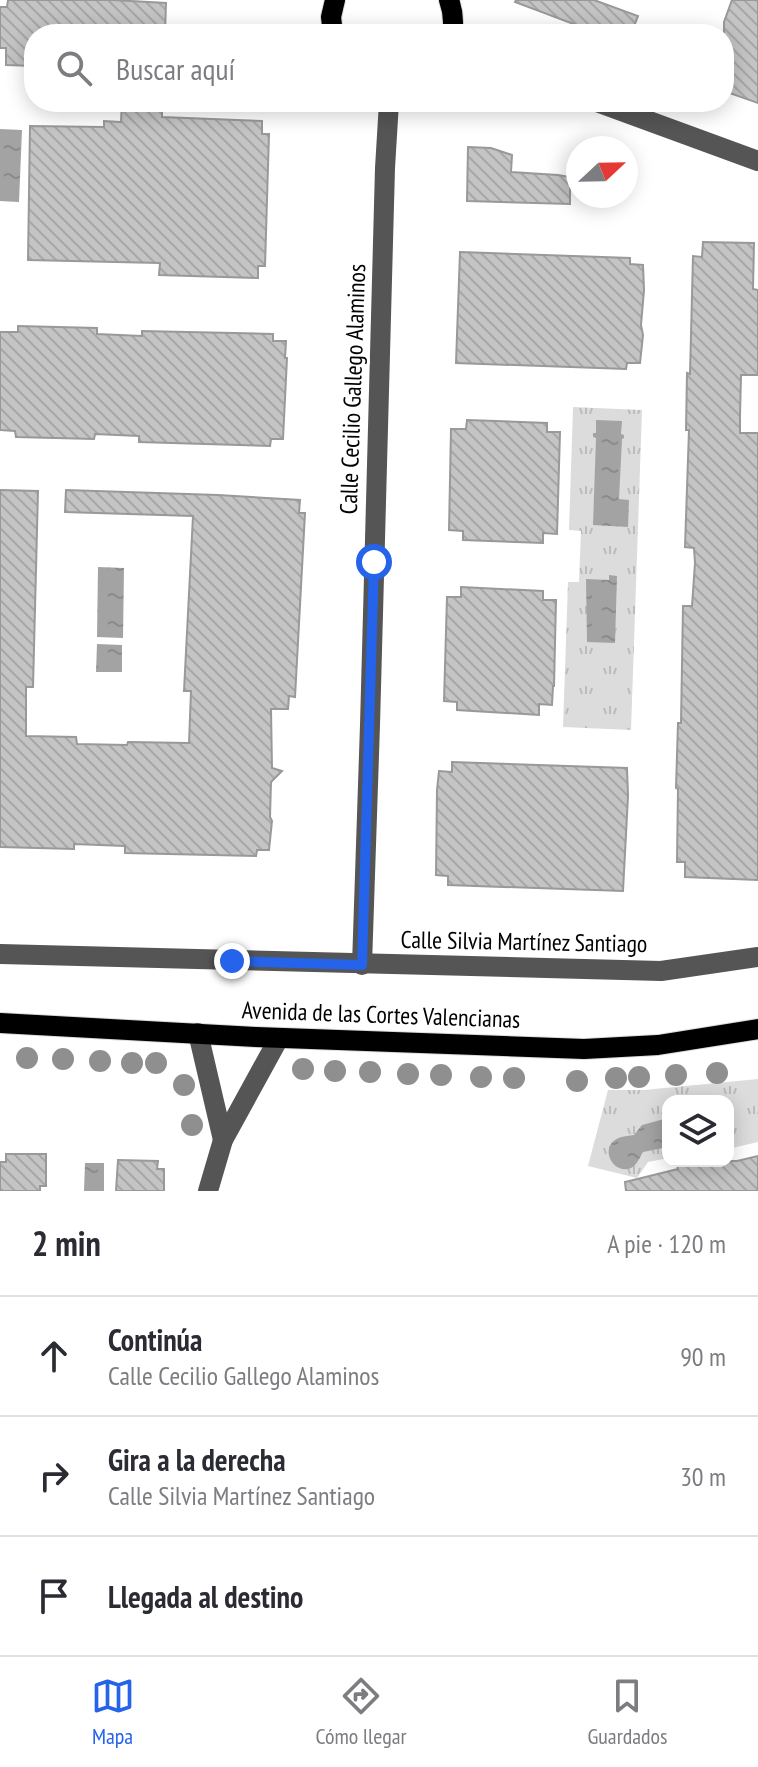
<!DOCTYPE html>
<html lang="es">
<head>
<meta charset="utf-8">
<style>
  :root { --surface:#fff; --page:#f2f2f3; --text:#2b2b33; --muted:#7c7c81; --line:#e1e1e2; --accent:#2563eb }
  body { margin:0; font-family:"PT Sans Narrow",sans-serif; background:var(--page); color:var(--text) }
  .controls { position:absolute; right:24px; bottom:24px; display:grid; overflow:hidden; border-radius:16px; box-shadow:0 4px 20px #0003 }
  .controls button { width:72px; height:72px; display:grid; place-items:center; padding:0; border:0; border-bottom:2px solid var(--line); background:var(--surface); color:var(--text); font:40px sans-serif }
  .compass { position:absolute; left:566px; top:136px; width:72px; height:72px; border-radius:50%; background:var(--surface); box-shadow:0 4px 20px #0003; rotate:68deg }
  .stop { position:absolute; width:24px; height:24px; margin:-18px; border:6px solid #2563eb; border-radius:50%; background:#fff }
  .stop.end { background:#2563eb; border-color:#fff; box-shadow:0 2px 8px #0008 }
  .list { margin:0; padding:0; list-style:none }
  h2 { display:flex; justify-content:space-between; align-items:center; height:104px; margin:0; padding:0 32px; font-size:34px }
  h2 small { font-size:26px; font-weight:400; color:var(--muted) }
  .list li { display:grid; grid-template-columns:52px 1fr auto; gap:24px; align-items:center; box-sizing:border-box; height:120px; padding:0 32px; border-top:2px solid var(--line) }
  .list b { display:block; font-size:30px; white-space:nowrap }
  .list p { margin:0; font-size:26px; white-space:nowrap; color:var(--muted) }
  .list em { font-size:26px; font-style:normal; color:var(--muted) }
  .icon { flex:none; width:44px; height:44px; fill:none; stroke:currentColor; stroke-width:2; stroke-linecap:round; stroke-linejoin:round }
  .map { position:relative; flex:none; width:758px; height:1191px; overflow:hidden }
  .search { position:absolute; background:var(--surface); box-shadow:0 4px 20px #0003; left:24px; right:24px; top:24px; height:88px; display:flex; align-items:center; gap:20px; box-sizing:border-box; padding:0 28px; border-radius:32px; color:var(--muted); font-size:30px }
  .sheet { height:464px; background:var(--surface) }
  nav { display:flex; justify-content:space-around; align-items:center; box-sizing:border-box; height:112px; border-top:2px solid var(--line); background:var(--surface); font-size:22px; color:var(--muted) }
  nav a { display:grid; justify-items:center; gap:4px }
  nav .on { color:var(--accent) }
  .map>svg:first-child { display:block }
</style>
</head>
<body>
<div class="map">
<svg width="758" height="1191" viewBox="0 0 758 1191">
  <defs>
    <pattern id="park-tufts" width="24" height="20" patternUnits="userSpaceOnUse" patternTransform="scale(2)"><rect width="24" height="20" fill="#dcdcdc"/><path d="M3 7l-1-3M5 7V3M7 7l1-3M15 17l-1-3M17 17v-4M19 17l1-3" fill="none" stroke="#bbb"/></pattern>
    <pattern id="water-ripples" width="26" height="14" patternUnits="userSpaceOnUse" patternTransform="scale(2)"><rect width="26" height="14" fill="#a3a3a3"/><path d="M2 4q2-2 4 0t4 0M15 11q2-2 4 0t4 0" fill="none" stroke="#8b8b8b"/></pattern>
    <pattern id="building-back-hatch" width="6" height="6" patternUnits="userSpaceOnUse" patternTransform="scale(2)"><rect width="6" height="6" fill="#c4c4c4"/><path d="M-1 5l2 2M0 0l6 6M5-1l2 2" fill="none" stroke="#a7a7a7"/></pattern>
  </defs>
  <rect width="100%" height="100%" fill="#fff"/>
  <g fill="url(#park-tufts)">
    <path d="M573,407L642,410L631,730L563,727L568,582H579L581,531L569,530Z"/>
    <path d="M758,1079V1142L728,1149V1101H668V1158L648,1162L637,1178L588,1166L608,1090H644Z"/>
  </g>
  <g fill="url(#water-ripples)">
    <path d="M0,129L22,130L19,202L0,201Z"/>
    <path d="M596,420L622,421L621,434L624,435V438L622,439L619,499L629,500L628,527L593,525L596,438L593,437V433H596Z"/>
    <path d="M98,567L124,568L123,638L97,637Z"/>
    <path d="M609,575L617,576L615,643L587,642L586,579L609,580Z"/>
    <path d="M97,644L122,645V672H96Z"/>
    <path d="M668,1118V1147L643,1152C640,1157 637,1165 631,1168C614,1175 600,1150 615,1140C620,1136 628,1136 634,1135L642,1125Z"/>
    <path d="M85,1163H104V1191H84Z"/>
  </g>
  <g fill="url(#building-back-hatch)" stroke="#999" stroke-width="2">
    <path d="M8,0H113L166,3L165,34H124V27L60,26V34H34V66L6,65V48H0V7H7Z"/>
    <path d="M516,0H594L638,16L631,34H600L515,2Z"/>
    <path d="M732,0H758V103L724,91V22Z"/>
    <path d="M122,102H162V117L262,121V134H269L265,266H258V278L159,275L160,263L28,260L30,126L104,127V121L121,122Z"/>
    <path d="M468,147L491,148L512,155L511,172L558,175L570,177V204L467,201Z"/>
    <path d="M703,242L754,243L753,289L758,290V375H741L740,416V433H758V880L685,877V862H677L678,789L676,788L678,723H681L683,606H692L695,563L694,548L685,547L689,430H686L687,373L690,374L693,256L702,257Z"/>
    <path d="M460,252L630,258V264L643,265L644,290L641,325L643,335L640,363H627L626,369L456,363Z"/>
    <path d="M18,326L97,328V334L142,336V331L273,334V341H286L285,358H287L283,439H271L270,446L139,442V436L95,434L94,439L16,437L15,431L0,430V332H18Z"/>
    <path d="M467,420L547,423V432H560L557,534L543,533V543L489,541L463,540V531L449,530L451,429H466Z"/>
    <path d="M0,490L38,491L33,687H26V736L76,737L77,744L127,745L128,742L189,743L191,691H184L193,516L65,512L66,490L218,495L300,500L299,513H305L295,697L289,696L288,709H271L272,768L282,771L271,782L270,817L272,821L269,850H257L256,856L125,853V846L74,844V849L0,847Z"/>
    <path d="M461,587L543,591V600H556L554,686H553L552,705L539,704V715L457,710V702L444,701L447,597H461Z"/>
    <path d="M452,762L627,768L628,796L623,891L448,885V876L436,875L437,790L439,771L452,772Z"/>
    <path d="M6,1154H46V1186H40V1191H0V1162H6Z"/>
    <path d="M758,1156V1191H626L625,1182L678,1169L677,1165L692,1161H737Z"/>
    <path d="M118,1160L158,1161L157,1169H164V1191H116Z"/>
  </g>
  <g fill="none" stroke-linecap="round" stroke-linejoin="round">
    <defs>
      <g id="major">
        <path d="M449,0C453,11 454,23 452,34"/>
        <path d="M333,34L331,17L335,0"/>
        <path d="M0,1023L256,1037L584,1049L658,1045L758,1029"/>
      </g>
    </defs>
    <use href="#major" stroke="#dbdbdb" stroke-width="22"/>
    <g stroke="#555" stroke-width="20">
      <path d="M597,102L758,161"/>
      <path d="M0,954L661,971L758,957"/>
      <path d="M362,965L370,725L385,168L389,102"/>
      <path d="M198,1033L223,1140"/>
      <path d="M208,1191L223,1140L279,1038"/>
    </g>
    <use href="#major" stroke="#000" stroke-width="20"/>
  </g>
  <g fill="#8f8f8f">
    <circle cx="27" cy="1058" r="11"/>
    <circle cx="63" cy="1059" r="11"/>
    <circle cx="100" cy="1061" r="11"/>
    <circle cx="132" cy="1063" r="11"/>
    <circle cx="156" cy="1063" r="11"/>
    <circle cx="303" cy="1069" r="11"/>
    <circle cx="335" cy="1071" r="11"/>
    <circle cx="370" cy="1072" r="11"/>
    <circle cx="717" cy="1073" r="11"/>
    <circle cx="408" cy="1074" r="11"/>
    <circle cx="441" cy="1075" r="11"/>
    <circle cx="676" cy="1075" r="11"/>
    <circle cx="481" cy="1077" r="11"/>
    <circle cx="639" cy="1077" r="11"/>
    <circle cx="514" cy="1078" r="11"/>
    <circle cx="616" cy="1078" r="11"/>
    <circle cx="577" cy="1081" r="11"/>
    <circle cx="184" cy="1085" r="11"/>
    <circle cx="192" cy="1125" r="11"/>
  </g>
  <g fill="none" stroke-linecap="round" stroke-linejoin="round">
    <path stroke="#2563eb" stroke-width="10" d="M232,961L362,965L374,562"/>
  </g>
  <g text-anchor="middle" stroke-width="6" stroke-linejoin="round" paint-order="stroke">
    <g font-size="24" fill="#000" stroke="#fff">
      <text transform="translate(353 389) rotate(-88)" y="8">Calle Cecilio Gallego Alaminos</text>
      <text transform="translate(524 942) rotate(1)" y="8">Calle Silvia Martínez Santiago</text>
      <text transform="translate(381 1015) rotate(2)" y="8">Avenida de las Cortes Valencianas</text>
    </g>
  </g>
</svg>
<div class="controls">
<button><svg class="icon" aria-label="layers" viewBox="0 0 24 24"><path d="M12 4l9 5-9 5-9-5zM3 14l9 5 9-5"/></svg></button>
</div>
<svg class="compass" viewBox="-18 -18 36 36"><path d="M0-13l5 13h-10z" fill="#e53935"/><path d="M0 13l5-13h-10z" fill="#7c7c81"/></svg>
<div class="stop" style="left:374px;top:562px"></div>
<div class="stop end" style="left:232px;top:961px"></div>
<div class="search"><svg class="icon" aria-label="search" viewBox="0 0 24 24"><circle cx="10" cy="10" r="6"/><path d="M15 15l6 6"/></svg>Buscar aquí</div>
</div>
<section class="sheet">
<h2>2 min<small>A pie · 120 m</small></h2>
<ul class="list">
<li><svg class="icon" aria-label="ahead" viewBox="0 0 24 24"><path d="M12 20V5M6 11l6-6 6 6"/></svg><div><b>Continúa</b><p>Calle Cecilio Gallego Alaminos</p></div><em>90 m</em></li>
<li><svg class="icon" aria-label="right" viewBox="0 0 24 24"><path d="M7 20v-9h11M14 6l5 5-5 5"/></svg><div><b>Gira a la derecha</b><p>Calle Silvia Martínez Santiago</p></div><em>30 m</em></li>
<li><svg class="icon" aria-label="arrive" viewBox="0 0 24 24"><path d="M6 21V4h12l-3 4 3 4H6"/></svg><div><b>Llegada al destino</b></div></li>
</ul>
</section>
<nav>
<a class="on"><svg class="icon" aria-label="map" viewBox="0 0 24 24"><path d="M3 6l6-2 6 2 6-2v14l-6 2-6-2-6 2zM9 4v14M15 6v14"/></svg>Mapa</a>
<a><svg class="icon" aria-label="directions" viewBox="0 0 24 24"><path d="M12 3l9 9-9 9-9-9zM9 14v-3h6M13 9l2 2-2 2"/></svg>Cómo llegar</a>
<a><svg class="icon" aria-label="saved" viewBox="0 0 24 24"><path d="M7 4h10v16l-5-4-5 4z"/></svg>Guardados</a>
</nav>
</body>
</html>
